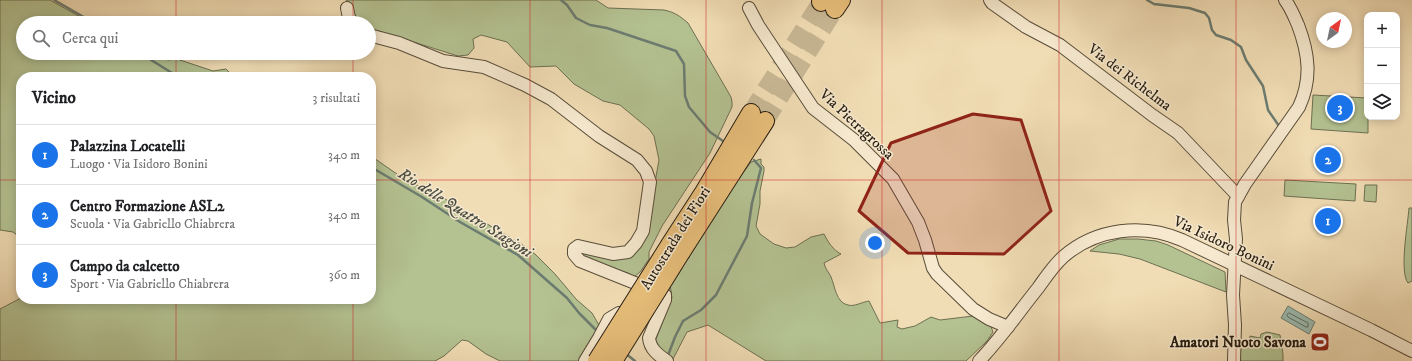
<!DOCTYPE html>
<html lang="it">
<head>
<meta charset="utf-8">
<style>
  :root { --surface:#fff; --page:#f2f2f2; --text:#202124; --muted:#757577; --line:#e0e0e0; --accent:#1a73e8 }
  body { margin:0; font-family:"IM FELL DW Pica",serif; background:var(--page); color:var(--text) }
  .controls { position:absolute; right:12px; top:12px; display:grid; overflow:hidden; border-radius:8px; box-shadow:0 2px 10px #0003 }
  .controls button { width:36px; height:36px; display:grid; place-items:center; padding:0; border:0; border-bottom:1px solid var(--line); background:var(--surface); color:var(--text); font:20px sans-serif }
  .compass { position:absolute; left:1316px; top:12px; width:36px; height:36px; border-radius:50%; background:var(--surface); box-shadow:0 2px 10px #0003; rotate:33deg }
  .you { position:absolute; left:875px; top:243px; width:14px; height:14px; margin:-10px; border:3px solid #fff; border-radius:50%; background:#1a73e8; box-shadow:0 0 0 6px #1a73e833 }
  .badge { display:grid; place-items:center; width:26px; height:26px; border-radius:50%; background:var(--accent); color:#fff; font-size:13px; font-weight:700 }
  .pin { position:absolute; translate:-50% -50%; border:2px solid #fff; box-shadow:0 1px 4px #0006 }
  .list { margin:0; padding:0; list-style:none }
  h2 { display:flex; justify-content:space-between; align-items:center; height:52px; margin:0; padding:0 16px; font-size:17px }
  h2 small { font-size:13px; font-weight:400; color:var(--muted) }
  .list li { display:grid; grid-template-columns:26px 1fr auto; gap:12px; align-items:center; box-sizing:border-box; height:60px; padding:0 16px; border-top:1px solid var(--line) }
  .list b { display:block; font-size:15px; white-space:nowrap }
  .list p { margin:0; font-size:13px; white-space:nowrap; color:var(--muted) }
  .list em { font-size:13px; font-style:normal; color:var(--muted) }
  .icon { flex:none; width:22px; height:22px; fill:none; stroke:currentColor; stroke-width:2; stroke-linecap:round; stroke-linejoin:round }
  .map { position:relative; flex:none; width:1412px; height:361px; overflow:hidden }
  .search { position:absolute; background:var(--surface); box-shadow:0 2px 10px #0003; left:16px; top:16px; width:360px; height:44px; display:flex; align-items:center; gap:10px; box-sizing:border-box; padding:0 14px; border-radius:22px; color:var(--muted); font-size:15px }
  .panel { position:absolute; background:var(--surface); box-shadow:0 2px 10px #0003; left:16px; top:72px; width:360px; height:232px; border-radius:16px }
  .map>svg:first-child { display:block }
</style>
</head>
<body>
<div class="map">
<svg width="1412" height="361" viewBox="0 0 1412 361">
  <rect width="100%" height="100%" fill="#f1ddb5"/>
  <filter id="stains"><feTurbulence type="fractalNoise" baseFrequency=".005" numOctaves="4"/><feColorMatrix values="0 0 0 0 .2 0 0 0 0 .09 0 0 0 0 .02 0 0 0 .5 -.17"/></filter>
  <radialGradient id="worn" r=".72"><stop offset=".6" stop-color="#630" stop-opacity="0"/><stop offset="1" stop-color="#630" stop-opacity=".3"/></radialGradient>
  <g fill="#b4c292" stroke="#6d7052">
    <path d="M0,0H50L91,23H23V53H150L168,60L177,59L213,71L226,69L234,77H21V238L13,232L0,230Z"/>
    <path d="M346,0H596L608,8L664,10C674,12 680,16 688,23L731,97L732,102V107L710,153L662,226L649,252V259L640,272L634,277L628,273L585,259L579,253L627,256L652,199L659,160L654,136L649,129L620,105L603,101L574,84L556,66L530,67L507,42L481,35L473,39L474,48L468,55L458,56L369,28V23H362L359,21Z"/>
    <path d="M1313,95L1367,98V117H1368V133L1311,129Z"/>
    <path d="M371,156L404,179L440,196L526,247L536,255L555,274L576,299L592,313L600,327L582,361H500L486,354L468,341L462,340L444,356L435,361H0V309L21,298L371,299Z"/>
    <path d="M761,159V164L764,167V171L760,191V204L756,226L760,234L774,244L786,248L795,247L811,237L824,234C828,242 833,250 841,254L824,263C825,269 829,272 831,277C835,286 836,303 848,305C854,307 862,302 869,301L880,323L898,320L897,327L902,329L915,326L931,317L940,320L973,316L990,324L993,332L987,341L966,361H766L708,325L687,332L672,361L654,344L672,298L670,284L731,189L751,162Z"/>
    <path d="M1285,180L1356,184L1355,201L1284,196Z"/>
    <path d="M1365,185H1377L1376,202L1364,201Z"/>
    <path d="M1409,208H1412V281L1408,283C1399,272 1408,223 1409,208Z"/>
    <path d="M1119,239H1138L1156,241L1168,245L1225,272L1226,292L1140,259L1119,254L1090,251L1099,245Z"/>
    <path d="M1267,332L1280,335L1283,354V361H1237L1239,346L1249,347L1250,336L1260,338L1261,334Z"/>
  </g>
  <path fill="#9bbbb1" stroke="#6c7c71" d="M1288,306L1315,322L1309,334L1281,318Z"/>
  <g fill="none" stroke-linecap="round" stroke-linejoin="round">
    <path stroke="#606c61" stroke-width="1" d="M1289,313L1308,323V327H1306L1288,317L1287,315Z"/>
    <g stroke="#6c7c71" stroke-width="2.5">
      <path d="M54,0L94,23"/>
      <path d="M561,0L567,5L576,18L590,25L607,28L676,51L684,64L685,96L689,107L710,132L723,141"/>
      <path d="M1147,0L1154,4L1189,8L1205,13L1209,18L1212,30L1216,35L1231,40L1241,47L1246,60L1263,86L1268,110L1279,126"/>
      <path d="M140,53L172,73L179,75H196L211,77"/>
      <path d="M371,167L422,197L460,222L518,255L567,298L579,313L599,333"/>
      <path d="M625,353L635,361"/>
      <path d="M667,358L675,337L683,321L701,310L716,295L747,236L752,203L761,168L754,160"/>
    </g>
    <g stroke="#c8b794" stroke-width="18" stroke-dasharray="18 9" stroke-linecap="butt">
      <path d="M751,113L821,2"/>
      <path d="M765,121L835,9"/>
    </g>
    <defs>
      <g id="minor">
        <path d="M990,0L992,3L1026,27L1060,45L1152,115L1178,133L1238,196"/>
        <path d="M347,8L349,18L353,23"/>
        <path d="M749,8L758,25L813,108L854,140L893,179L918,222L925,240L933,268L937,274L973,309L989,319L1008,327"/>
        <path d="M369,35L399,43L443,61L484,67L525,85L551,99L599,136L637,160L646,171L650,182L643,231L636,243L628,252L613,254L578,246L574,249V254L580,261L665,295V300L649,338C650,349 658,355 667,361"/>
        <path d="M585,361L599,338L609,319L619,313L629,316"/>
        <path d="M979,361C1001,338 1018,313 1038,288C1046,277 1053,266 1063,257C1096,228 1143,223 1182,240L1371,330L1412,351"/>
        <path d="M1234,361L1235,325L1233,295L1236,239L1234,220L1235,202L1245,184L1299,107C1312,79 1309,54 1298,25C1294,16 1291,8 1285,0"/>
      </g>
      <g id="highway">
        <path d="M821,2L823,0"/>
        <path d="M835,9L841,0"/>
        <path d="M670,245L703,194L751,113"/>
        <path d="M681,252L765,121"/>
      </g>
    </defs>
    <use href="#minor" stroke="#594d3a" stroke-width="14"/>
    <use href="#highway" stroke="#261d11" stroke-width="20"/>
    <use href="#minor" stroke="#f6e9cf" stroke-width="12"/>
    <use href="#highway" stroke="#e8be7a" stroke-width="18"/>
    <defs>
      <g id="highway-bridge">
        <path d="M597,361L670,245"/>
        <path d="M613,361L681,252"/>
      </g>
    </defs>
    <use href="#highway-bridge" stroke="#261d11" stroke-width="20" stroke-linecap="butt"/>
    <use href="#highway-bridge" stroke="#e8be7a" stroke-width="18"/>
  </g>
  <path fill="#8f2418" fill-opacity="0.2" stroke="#8f2418" stroke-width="3" stroke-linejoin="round" d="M973,114L1021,120L1051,211L1004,254L908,253L859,211L891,143Z"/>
  <path fill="none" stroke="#d62828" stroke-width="1" stroke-opacity="0.55" d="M176,0V23M353,0V23M530,0V361M706,0V361M882,0V361M1059,0V361M1236,0V361M176,53V77M353,53V77M0,180H21M371,180H1412M176,299V361M353,299V361"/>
  <defs>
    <symbol id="stadium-square" viewBox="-11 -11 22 22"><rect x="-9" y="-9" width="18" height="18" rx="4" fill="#8f2418" stroke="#f6e9cf"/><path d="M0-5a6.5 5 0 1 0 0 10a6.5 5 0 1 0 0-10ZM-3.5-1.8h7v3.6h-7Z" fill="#fff"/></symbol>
  </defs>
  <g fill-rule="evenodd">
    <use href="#stadium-square" x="1309" y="331" width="22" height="22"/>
  </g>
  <g text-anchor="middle" stroke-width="3" stroke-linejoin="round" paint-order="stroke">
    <g font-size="15" fill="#261d11" stroke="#f6e9cf">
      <text transform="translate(1130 77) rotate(37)" y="5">Via dei Richelma</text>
      <text transform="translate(857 124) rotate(43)" y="5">Via Pietragrossa</text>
      <text transform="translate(675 238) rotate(-58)" y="5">Autostrada dei Fiori</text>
      <text transform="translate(1224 243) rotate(25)" y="5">Via Isidoro Bonini</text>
    </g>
    <g font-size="15" font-weight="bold" fill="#261d11" stroke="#f6e9cf" text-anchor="end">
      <text x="1306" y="347">Amatori Nuoto Savona</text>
    </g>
    <g font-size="16" font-style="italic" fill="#494c41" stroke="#f6e9cf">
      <text transform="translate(466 212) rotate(32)" y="6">Rio delle Quattro Stagioni</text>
    </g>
  </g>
  <rect width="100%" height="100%" filter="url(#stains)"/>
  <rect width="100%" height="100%" fill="url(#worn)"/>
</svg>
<div class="controls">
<button>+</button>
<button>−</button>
<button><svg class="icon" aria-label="layers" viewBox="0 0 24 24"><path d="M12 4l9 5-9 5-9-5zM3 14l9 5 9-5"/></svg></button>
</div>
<svg class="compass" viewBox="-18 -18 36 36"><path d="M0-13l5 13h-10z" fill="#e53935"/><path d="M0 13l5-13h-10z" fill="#757577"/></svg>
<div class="you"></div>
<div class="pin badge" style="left:1328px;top:221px">1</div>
<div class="pin badge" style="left:1328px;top:160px">2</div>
<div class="pin badge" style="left:1340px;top:108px">3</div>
<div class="search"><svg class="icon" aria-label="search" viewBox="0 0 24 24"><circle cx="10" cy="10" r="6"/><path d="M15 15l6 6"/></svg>Cerca qui</div>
<section class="panel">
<h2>Vicino<small>3 risultati</small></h2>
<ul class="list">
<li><span class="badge">1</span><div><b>Palazzina Locatelli</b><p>Luogo · Via Isidoro Bonini</p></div><em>340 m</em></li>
<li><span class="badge">2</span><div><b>Centro Formazione ASL2</b><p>Scuola · Via Gabriello Chiabrera</p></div><em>340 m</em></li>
<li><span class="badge">3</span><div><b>Campo da calcetto</b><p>Sport · Via Gabriello Chiabrera</p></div><em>360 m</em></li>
</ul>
</section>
</div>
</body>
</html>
